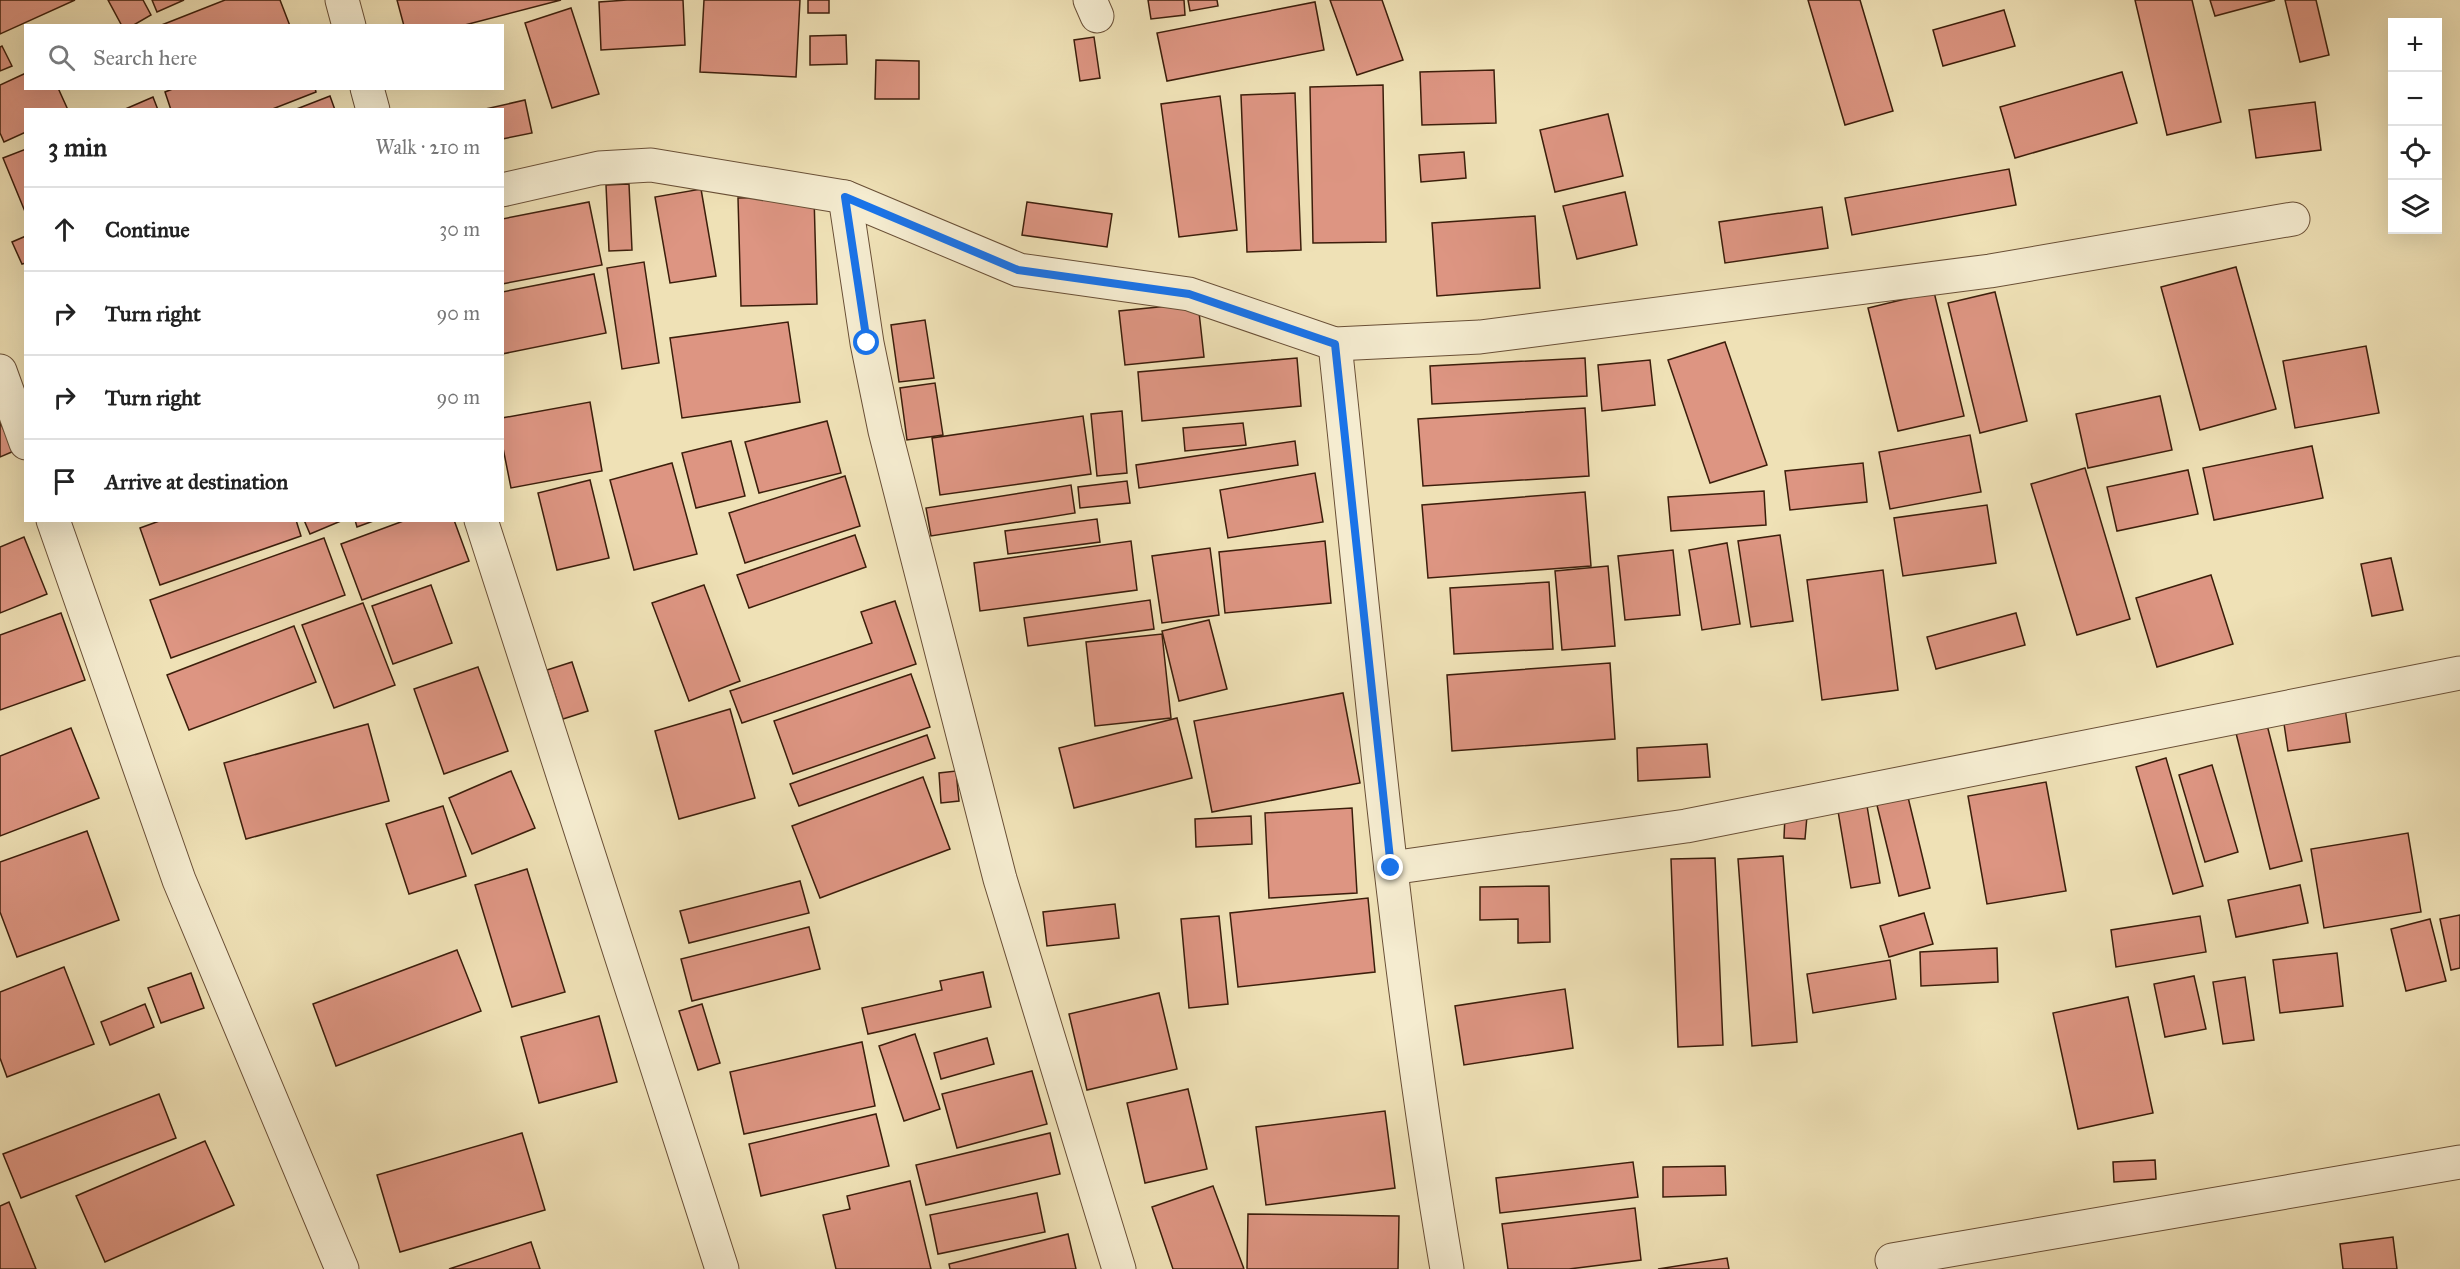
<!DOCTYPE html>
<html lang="en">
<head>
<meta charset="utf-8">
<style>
  :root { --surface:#fff; --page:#f6f6f6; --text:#222; --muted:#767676; --line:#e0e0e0 }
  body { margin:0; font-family:"IM FELL Great Primer",serif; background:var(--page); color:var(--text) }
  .controls { position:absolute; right:18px; top:18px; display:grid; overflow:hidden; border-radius:0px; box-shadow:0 6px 24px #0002 }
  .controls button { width:54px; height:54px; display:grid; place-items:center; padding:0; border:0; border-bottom:2px solid var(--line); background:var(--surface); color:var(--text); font:30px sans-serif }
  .stop { position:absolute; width:18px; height:18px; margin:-14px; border:4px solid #1a73e8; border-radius:50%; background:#fff }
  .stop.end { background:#1a73e8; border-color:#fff; box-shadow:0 2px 6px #0008 }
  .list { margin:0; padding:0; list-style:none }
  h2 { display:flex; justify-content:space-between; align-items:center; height:78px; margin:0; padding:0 24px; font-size:26px }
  h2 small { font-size:20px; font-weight:400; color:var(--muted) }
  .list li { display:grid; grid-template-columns:39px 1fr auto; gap:18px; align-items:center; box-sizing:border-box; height:84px; padding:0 24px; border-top:2px solid var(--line) }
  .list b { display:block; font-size:22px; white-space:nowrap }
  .list em { font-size:20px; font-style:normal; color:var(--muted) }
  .icon { flex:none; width:33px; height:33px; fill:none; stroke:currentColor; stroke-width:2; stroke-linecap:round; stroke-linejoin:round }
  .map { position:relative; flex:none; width:2460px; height:1269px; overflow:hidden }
  .search { position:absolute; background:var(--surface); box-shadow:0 6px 24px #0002; left:24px; top:24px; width:480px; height:66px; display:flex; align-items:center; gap:15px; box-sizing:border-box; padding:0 21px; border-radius:0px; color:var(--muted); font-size:22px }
  .panel { position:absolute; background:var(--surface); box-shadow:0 6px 24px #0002; left:24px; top:108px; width:480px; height:414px; border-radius:0px }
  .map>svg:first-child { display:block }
</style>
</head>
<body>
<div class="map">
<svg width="2460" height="1269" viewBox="0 0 2460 1269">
  <rect width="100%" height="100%" fill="#efe1b6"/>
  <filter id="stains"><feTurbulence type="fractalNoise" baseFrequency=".00333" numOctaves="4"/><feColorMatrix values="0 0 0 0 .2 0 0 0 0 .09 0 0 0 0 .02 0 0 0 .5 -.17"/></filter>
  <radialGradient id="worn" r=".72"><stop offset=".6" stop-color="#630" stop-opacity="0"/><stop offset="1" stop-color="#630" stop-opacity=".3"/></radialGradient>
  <g fill="#dd9582" stroke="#3c1e0b" stroke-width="1.5">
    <path d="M0,0H75L0,34Z"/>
    <path d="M108,0H143L151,15L132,26H122Z"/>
    <path d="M152,0H184L157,12Z"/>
    <path d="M225,0H280L290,26H159Z"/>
    <path d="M397,0H561L461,26H404Z"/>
    <path d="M627,0H683L685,45L601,50L599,2Z"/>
    <path d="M704,0H800L796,77L700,72Z"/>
    <rect x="808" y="0" width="21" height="13"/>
    <path d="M1148,0H1184L1185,15L1151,19Z"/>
    <path d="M1188,0H1217L1218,6L1190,11Z"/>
    <path d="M1330,0H1382L1403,60L1357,75Z"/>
    <path d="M1808,0H1860L1893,111L1845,125Z"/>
    <path d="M2135,0H2192L2221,122L2167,135Z"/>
    <path d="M2210,0H2275L2215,16Z"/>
    <path d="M2285,0H2316L2329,55L2300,62Z"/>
    <path d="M1315,2L1324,50L1167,81L1157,33Z"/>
    <path d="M571,8L599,94L552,108L525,23Z"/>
    <path d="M2004,10L2015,46L1943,66L1933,30Z"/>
    <path d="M846,35L847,64L810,65V36Z"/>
    <path d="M1094,37L1100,78L1080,81L1074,40Z"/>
    <path d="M2,46L12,66L0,71V47Z"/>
    <path d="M876,60L919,61V99H875Z"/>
    <path d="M1494,70L1496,123L1422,125L1420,72Z"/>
    <path d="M2122,72L2137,123L2015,158L2000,107Z"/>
    <path d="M26,73V88H58L68,110H26V132L4,142L0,133V85Z"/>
    <path d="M1383,85L1386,242L1313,243L1310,87Z"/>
    <path d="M175,88H315L316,92L270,110H171L165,92Z"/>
    <path d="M1295,93L1301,250L1247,252L1241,95Z"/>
    <path d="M330,96L335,110H294Z"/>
    <path d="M1220,96L1237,230L1179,237L1161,104Z"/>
    <path d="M153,97L158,110H123Z"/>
    <path d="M525,100L532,133L502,139V110H481Z"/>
    <path d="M2315,102L2321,150L2256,158L2249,110Z"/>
    <path d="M1608,114L1623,176L1555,192L1540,130Z"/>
    <path d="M26,149V214L3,158Z"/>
    <path d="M1464,152L1466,178L1421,182L1419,155Z"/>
    <path d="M2009,169L2016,205L1852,235L1845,198Z"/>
    <path d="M629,184L632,250L609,251L606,185Z"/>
    <path d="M701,189L716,276L670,283L655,197Z"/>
    <path d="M1625,192L1637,245L1577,259L1563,206Z"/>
    <path d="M814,196L817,304L741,306L738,198Z"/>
    <path d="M589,202L602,265L502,284V219Z"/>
    <path d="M1027,202L1112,214L1107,247L1022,235Z"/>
    <path d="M1822,207L1828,248L1725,263L1719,222Z"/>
    <path d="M1535,216L1540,288L1437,296L1432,223Z"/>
    <path d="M26,236V263L22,264L12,242Z"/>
    <path d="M644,262L659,363L622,369L607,268Z"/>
    <path d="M2236,267L2276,409L2200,430L2161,287Z"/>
    <path d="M594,274L606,333L502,354V292Z"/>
    <path d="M1934,292L1964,416L1898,431L1868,308Z"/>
    <path d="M1995,292L2027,421L1980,433L1948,303Z"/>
    <path d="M1198,303L1204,357L1125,365L1119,311Z"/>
    <path d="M925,320L934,378L899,382L891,325Z"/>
    <path d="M788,322L800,402L682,418L670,338Z"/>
    <path d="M1725,342L1767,465L1710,483L1668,360Z"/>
    <path d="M2366,346L2379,413L2295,428L2283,361Z"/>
    <path d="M1297,358L1301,406L1142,421L1138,372Z"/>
    <path d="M1585,358L1587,396L1432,404L1430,366Z"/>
    <path d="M1650,360L1655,405L1602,411L1598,365Z"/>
    <path d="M935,383L943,435L907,440L900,388Z"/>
    <path d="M2160,396L2172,450L2088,468L2076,414Z"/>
    <path d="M590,402L602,471L511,488L502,443V418Z"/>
    <path d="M1585,408L1589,476L1423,486L1418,419Z"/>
    <path d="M1122,411L1127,473L1097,476L1091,414Z"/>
    <path d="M1083,416L1091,474L940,495L932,438Z"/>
    <path d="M827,421L841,473L759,493L745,442Z"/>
    <path d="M0,422L14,451L0,457Z"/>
    <path d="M1243,423L1246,445L1185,451L1183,428Z"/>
    <path d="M1970,435L1981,492L1890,509L1879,452Z"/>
    <path d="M731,441L745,496L696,508L682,453Z"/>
    <path d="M1295,441L1298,465L1139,488L1136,465Z"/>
    <path d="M2312,446L2323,498L2214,520L2203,468Z"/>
    <path d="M672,463L697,554L634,570L610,480Z"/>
    <path d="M1863,463L1867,502L1790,510L1785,471Z"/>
    <path d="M2085,468L2130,619L2077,635L2031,484Z"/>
    <path d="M2188,470L2198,514L2117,531L2107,487Z"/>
    <path d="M1315,473L1323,522L1228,538L1220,490Z"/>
    <path d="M845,476L860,526L745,563L729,513Z"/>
    <path d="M590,480L609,558L557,570L538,493Z"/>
    <path d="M1127,481L1130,503L1080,508L1078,487Z"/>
    <path d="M1071,485L1075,513L931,536L926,508Z"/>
    <path d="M1764,491L1766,525L1671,531L1668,497Z"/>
    <path d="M1585,492L1591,566L1428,578L1422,505Z"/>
    <path d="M1987,505L1996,563L1903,576L1894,518Z"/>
    <path d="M1097,519L1100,542L1008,554L1005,531Z"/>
    <path d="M162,520H296L301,536L160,585L140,528Z"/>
    <path d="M304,520H340L341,521L310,534Z"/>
    <path d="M355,520H376L357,527Z"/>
    <path d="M406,520H454L469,561L362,600L341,544Z"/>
    <path d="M855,535L866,567L749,608L737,575Z"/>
    <path d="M1780,535L1793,621L1751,627L1738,541Z"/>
    <path d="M24,537L47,594L0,613V547Z"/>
    <path d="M324,538L345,595L171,658L150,600Z"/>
    <path d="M1131,541L1137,590L980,611L974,563Z"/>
    <path d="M1325,541L1331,603L1225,613L1219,552Z"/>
    <path d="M1727,543L1740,624L1702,630L1689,550Z"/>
    <path d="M1210,548L1219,615L1162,623L1152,556Z"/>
    <path d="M1673,550L1680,615L1625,620L1618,556Z"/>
    <path d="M2391,558L2403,610L2372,616L2361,564Z"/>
    <path d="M1608,566L1615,646L1562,650L1555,571Z"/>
    <path d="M1883,570L1898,690L1822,700L1807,580Z"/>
    <path d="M2211,575L2233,644L2157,667L2136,598Z"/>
    <path d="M1549,582L1553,649L1454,654L1450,588Z"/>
    <path d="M431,585L452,643L393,664L372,606Z"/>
    <path d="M704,585L740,681L689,701L652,603Z"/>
    <path d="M1150,600L1154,629L1028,646L1024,618Z"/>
    <path d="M895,601L916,664L742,723L730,691L872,643L861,612Z"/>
    <path d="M363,603L395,685L334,708L302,625Z"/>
    <path d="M61,613L85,680L0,710V635Z"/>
    <path d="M2016,613L2025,645L1936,669L1927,637Z"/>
    <path d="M1209,620L1227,689L1179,701L1162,631Z"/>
    <path d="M294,626L316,682L189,730L167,675Z"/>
    <path d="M1162,634L1171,718L1095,726L1086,642Z"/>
    <path d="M572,662L588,711L563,719L547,670Z"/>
    <path d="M1610,663L1615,739L1452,751L1447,675Z"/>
    <path d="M478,667L508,751L444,774L414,689Z"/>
    <path d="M911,674L930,727L793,774L774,721Z"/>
    <path d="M1343,693L1360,783L1212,812L1194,721Z"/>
    <path d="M2345,708L2350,742L2288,751L2283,717Z"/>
    <path d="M730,709L755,798L679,819L655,731Z"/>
    <path d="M1177,718L1192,778L1074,808L1059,748Z"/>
    <path d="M2266,721L2302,861L2270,869L2235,729Z"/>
    <path d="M368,724L389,801L246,839L224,763Z"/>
    <path d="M71,728L99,798L0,836V756Z"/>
    <path d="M927,735L935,758L799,806L790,784Z"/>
    <path d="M1707,744L1710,777L1638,781L1637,748Z"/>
    <path d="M2166,758L2203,886L2173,894L2136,767Z"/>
    <path d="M2212,765L2238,852L2205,862L2179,775Z"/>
    <path d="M511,771L535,828L472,854L449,798Z"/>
    <path d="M956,771L959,801L941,803L939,773Z"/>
    <path d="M923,777L950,849L820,898L792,826Z"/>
    <path d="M2046,782L2066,891L1987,904L1968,796Z"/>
    <path d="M1906,789L1930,888L1899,896L1875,797Z"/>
    <path d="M443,806L466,876L409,894L386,824Z"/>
    <path d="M1867,806L1880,883L1851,888L1838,811Z"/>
    <path d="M1352,808L1357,893L1269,898L1265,813Z"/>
    <path d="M1785,815L1807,816L1805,839L1784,838Z"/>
    <path d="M1251,816L1252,844L1196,847L1195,819Z"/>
    <path d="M87,831L119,920L17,957L0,912V862Z"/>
    <path d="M2408,833L2421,912L2324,928L2311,849Z"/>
    <path d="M1783,856L1797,1042L1752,1046L1738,859Z"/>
    <path d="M1715,858L1723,1045L1678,1047L1671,859Z"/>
    <path d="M527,869L565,992L512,1007L475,885Z"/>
    <path d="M800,881L809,913L689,943L680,911Z"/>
    <path d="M2300,885L2308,923L2236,937L2228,900Z"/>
    <path d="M1549,886L1550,942L1518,943V919L1480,920V887Z"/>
    <path d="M1368,898L1375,972L1238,987L1230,913Z"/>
    <path d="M1115,904L1119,938L1047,946L1043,912Z"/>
    <path d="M1924,913L1933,944L1889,957L1880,926Z"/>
    <path d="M2460,915V968L2451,970L2440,919Z"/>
    <path d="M1219,916L1228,1004L1189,1008L1181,919Z"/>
    <path d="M2200,916L2206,952L2116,967L2111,930Z"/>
    <path d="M2430,919L2446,981L2406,991L2391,929Z"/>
    <path d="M809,927L820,969L692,1001L681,959Z"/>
    <path d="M1997,948L1998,982L1921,986L1920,952Z"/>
    <path d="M457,950L481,1011L336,1066L313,1004Z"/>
    <path d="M2337,953L2343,1006L2280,1013L2273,960Z"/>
    <path d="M1890,960L1896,999L1813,1013L1807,974Z"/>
    <path d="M64,967L94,1044L7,1077L0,1058V992Z"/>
    <path d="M983,972L991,1007L868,1034L862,1008L942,990L940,981Z"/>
    <path d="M191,973L204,1008L161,1023L148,988Z"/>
    <path d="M2194,976L2206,1029L2165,1037L2154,984Z"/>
    <path d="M2245,977L2254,1040L2223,1044L2213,982Z"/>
    <path d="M1565,989L1573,1048L1464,1065L1455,1006Z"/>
    <path d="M1159,993L1177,1069L1087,1090L1069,1014Z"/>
    <path d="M2128,997L2153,1113L2078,1129L2053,1013Z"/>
    <path d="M145,1004L154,1027L110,1045L101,1022Z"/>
    <path d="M702,1004L720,1063L698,1070L679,1011Z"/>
    <path d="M599,1016L617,1082L539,1103L521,1037Z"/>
    <path d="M915,1034L940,1109L904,1121L879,1046Z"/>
    <path d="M987,1038L994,1064L941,1079L934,1053Z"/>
    <path d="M862,1042L875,1106L744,1134L730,1072Z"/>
    <path d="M1032,1071L1047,1124L957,1148L942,1094Z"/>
    <path d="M1188,1089L1207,1169L1145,1183L1127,1103Z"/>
    <path d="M159,1094L176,1138L21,1198L3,1154Z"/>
    <path d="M1385,1111L1395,1188L1266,1205L1256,1127Z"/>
    <path d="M876,1114L889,1166L761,1196L749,1144Z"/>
    <path d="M522,1133L545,1210L400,1252L377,1175Z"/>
    <path d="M1050,1133L1060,1174L926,1205L916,1165Z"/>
    <path d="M205,1141L234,1205L105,1262L76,1196Z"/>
    <path d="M2155,1160L2156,1179L2114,1182L2113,1162Z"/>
    <path d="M1633,1162L1638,1197L1500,1213L1496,1178Z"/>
    <path d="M1725,1166L1726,1195L1663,1197V1167Z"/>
    <path d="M910,1181L931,1269H836L823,1215L850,1209L847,1196Z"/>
    <path d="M1213,1186L1244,1269H1173L1152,1207Z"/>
    <path d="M1037,1193L1045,1232L938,1254L930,1215Z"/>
    <path d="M9,1202L36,1269H0V1206Z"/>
    <path d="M1635,1208L1641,1260L1569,1269H1508L1502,1224Z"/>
    <path d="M1248,1214L1399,1216L1398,1269H1247Z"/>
    <path d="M1068,1234L1076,1269H950L949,1264Z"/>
    <path d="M2393,1237L2397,1269H2343L2340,1244Z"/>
    <path d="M531,1242L540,1269H449Z"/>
    <path d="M1727,1258L1729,1269H1658Z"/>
  </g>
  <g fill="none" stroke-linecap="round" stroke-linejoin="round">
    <defs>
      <g id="minor">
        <path d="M342,0L349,26"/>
        <path d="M1090,0L1097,16"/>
        <path d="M367,88L373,110"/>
        <path d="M502,190L599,168L651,165L845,197L1019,270L1189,294L1335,344L1480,337L1990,271L2293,219"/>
        <path d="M845,197L867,343L885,431L1000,879L1119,1269"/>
        <path d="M1335,344C1368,653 1395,963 1447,1269"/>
        <path d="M0,371L26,443"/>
        <path d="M53,520L179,880L342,1269"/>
        <path d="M481,520L722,1269"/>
        <path d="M1391,868L1686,826L2460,673"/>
        <path d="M1892,1260L2460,1162"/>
      </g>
    </defs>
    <use href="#minor" stroke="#694f36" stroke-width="35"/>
    <use href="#minor" stroke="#f5ecd0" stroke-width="33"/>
  </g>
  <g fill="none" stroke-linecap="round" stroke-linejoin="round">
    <path stroke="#1a73e8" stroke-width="8" d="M867,343L845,197L1018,270L1189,294L1335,344L1391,868"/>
  </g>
  <rect width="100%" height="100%" filter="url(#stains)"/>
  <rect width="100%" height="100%" fill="url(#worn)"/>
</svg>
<div class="controls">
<button>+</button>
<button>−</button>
<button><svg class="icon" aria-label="locate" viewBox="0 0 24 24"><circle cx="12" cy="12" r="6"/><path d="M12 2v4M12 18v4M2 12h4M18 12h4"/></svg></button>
<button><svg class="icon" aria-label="layers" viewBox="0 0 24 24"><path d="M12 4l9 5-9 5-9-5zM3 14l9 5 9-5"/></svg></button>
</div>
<div class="stop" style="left:867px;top:343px"></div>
<div class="stop end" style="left:1391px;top:868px"></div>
<div class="search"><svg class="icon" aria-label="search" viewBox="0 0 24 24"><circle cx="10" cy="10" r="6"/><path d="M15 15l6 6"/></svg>Search here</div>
<section class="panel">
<h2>3 min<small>Walk · 210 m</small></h2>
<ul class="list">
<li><svg class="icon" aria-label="ahead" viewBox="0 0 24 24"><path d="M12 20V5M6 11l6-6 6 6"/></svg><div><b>Continue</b></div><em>30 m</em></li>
<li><svg class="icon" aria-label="right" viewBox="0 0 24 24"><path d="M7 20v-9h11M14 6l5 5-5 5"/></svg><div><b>Turn right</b></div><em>90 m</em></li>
<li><svg class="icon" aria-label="right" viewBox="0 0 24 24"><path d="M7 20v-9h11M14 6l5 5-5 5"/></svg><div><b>Turn right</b></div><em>90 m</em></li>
<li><svg class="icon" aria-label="arrive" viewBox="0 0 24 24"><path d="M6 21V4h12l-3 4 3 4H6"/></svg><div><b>Arrive at destination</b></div></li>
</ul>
</section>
</div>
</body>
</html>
